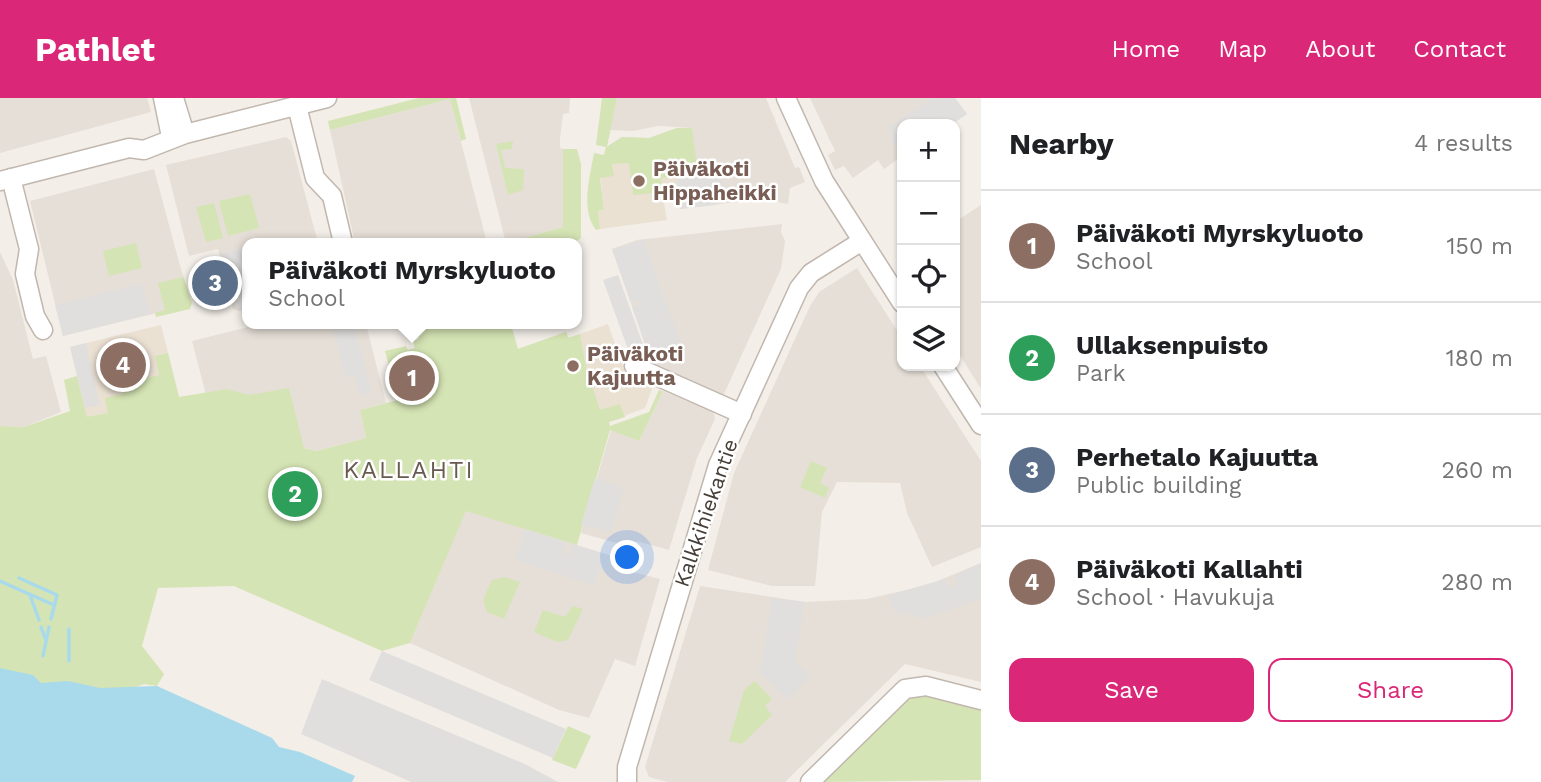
<!DOCTYPE html>
<html lang="en">
<head>
<meta charset="utf-8">
<style>
  :root { --surface:#fff; --page:#f6f6f6; --text:#202124; --muted:#757577; --line:#e0e0e0; --accent:#db2777 }
  body { margin:0; font-family:"Work Sans",sans-serif; background:var(--page); color:var(--text) }
  .controls { position:absolute; right:21px; top:21px; display:grid; overflow:hidden; border-radius:14px; box-shadow:0 2px 5px #0004 }
  .controls button { width:63px; height:63px; display:grid; place-items:center; padding:0; border:0; border-bottom:2px solid var(--line); background:var(--surface); color:var(--text); font:35px sans-serif }
  .you { position:absolute; left:628px; top:460px; width:24px; height:24px; margin:-18px; border:5px solid #fff; border-radius:50%; background:#1a73e8; box-shadow:0 0 0 10px #1a73e833 }
  .badge { display:grid; place-items:center; width:46px; height:46px; border-radius:50%; background:var(--accent); color:#fff; font-size:23px; font-weight:700 }
  .pin { position:absolute; translate:-50% -50%; border:4px solid #fff; box-shadow:0 2px 7px #0006 }
  .popup { position:absolute; left:242px; top:140px; width:340px; height:91px; box-sizing:border-box; display:grid; place-content:center; border-radius:14px; background:var(--surface); filter:drop-shadow(0 2px 5px #0005); font-size:23px; white-space:nowrap; color:var(--muted) }
  .popup b { font-size:26px; color:var(--text) }
  .popup::after { content:''; position:absolute; left:50%; top:100%; margin-left:-14px; border:14px solid transparent; border-top-color:var(--surface) }
  .list { margin:0; padding:0; list-style:none }
  h2 { display:flex; justify-content:space-between; align-items:center; height:91px; margin:0; padding:0 28px; font-size:30px }
  h2 small { font-size:23px; font-weight:400; color:var(--muted) }
  .list li { display:grid; grid-template-columns:46px 1fr auto; gap:21px; align-items:center; box-sizing:border-box; height:112px; padding:0 28px; border-top:2px solid var(--line) }
  .list b { display:block; font-size:26px; white-space:nowrap }
  .list p { margin:0; font-size:23px; white-space:nowrap; color:var(--muted) }
  .list em { font-size:23px; font-style:normal; color:var(--muted) }
  .actions { display:flex; gap:14px; padding:21px 28px }
  .actions a { flex:1; padding:16px 0; border:2px solid var(--accent); border-radius:14px; text-align:center; font-size:24px; color:var(--accent) }
  .actions .main { background:var(--accent); color:#fff }
  .icon { flex:none; width:38px; height:38px; fill:none; stroke:currentColor; stroke-width:2; stroke-linecap:round; stroke-linejoin:round }
  .map { position:relative; flex:none; width:981px; height:684px; overflow:hidden }
  header { display:flex; align-items:center; gap:42px; box-sizing:border-box; height:98px; padding:0 35px; background:var(--accent); color:#fff }
  header strong { font-size:33px }
  nav { display:flex; gap:38px; margin-inline-start:auto; font-size:24px }
  main { display:flex }
  aside { flex:1; background:var(--surface) }
  .map>svg:first-child { display:block }
</style>
</head>
<body>
<header>
<strong>Pathlet</strong>
<nav><a>Home</a><a>Map</a><a>About</a><a>Contact</a></nav>
</header>
<main>
<div class="map">
<svg width="981" height="684" viewBox="0 0 981 684">
  <rect width="100%" height="100%" fill="#f3eee8"/>
  <g fill="#e6dfd7">
    <path d="M0,0H147L151,14L0,55Z"/>
    <path d="M469,0H570L569,15L563,16L560,40V50L563,51V129L506,145Z"/>
    <path d="M617,0H766L795,70L799,69L805,84L790,90L788,106L762,101L680,111L676,79L694,52L692,30L658,28L633,33L610,32Z"/>
    <path d="M810,0H955L967,16L952,26H902V58L884,71L878,62L853,80L844,68L835,72L828,57L835,53Z"/>
    <path d="M450,1L487,145H355L330,32Z"/>
    <path d="M286,39L291,43L318,145H247V211L239,213L233,211L218,151L189,158L166,67Z"/>
    <path d="M154,71L183,179L165,213L63,238L30,103Z"/>
    <path d="M981,107V291L955,249V124Z"/>
    <path d="M782,126L781,134L785,143L781,171L723,298L692,283L687,286L651,270L646,256L648,254L612,151L637,142Z"/>
    <path d="M0,154L13,182L33,261L46,258L61,314L24,329L0,328Z"/>
    <path d="M857,170L902,240V268H920L981,363V449L932,469L907,415L900,385L837,384L822,414L815,488H772L708,472L734,375L810,208L819,194Z"/>
    <path d="M260,226H366L386,305L360,312L366,340L315,353L212,320L192,243Z"/>
    <path d="M663,293L713,314L715,321L697,360L669,452L636,443L634,450L581,435L611,332L639,343Z"/>
    <path d="M466,412L612,458L628,473L660,481L635,568L615,561L589,620L559,612L410,545Z"/>
    <path d="M981,465V584L905,566L785,684H668L649,679L645,669L700,488L805,504L867,501L928,487Z"/>
  </g>
  <g fill="#ebe1d3">
    <path d="M677,30H692L698,76L677,78V86L661,88L667,122L600,131L598,113L604,112L600,76L606,49L622,39L649,40Z"/>
    <path d="M608,226L626,277L653,288L645,310L609,324L518,251L566,234L569,240Z"/>
    <path d="M161,227L179,299L87,320L70,249Z"/>
  </g>
  <g fill="#d5e4b4">
    <path d="M419,0H456L466,41L461,43L450,1L330,32L328,23Z"/>
    <path d="M602,0H617L607,49L622,39L649,40L677,30H692L698,76L661,80L662,94L633,97L629,65L612,66L614,78L600,80L604,112L598,113L600,131L596,132C580,111 590,79 594,55L604,57L606,49L596,47Z"/>
    <path d="M513,43L512,51L501,52L505,70L524,71L523,92L508,97L496,46Z"/>
    <path d="M563,51H577L581,66V140L574,145H506L563,129Z"/>
    <path d="M250,96L259,130L228,138L219,103Z"/>
    <path d="M214,105L223,140L206,144L196,109Z"/>
    <path d="M136,145L142,170L109,178L103,153Z"/>
    <path d="M180,168L192,205L190,211L156,219L155,215L165,212L158,185L183,179Z"/>
    <path d="M415,226H522L512,230L518,251L566,234L568,240L580,236L586,269L600,312L620,306L625,319L609,324L610,328L649,314L659,292L663,293L639,343L610,332L577,447L466,413L410,545L382,553L234,488L158,490L142,548L164,576L157,588L144,586L126,593L0,583V328L24,329L70,313L64,282L77,278L87,319L108,315L105,300L123,296L118,269L139,264L143,281L159,277L155,258L168,255L179,299L227,291L249,297L289,290L304,350L316,353L366,340L360,312L398,302L385,253L406,248L408,252L415,250L413,243L419,241Z"/>
    <path d="M811,363L827,370L820,385L829,390L825,400L800,389Z"/>
    <path d="M505,479L520,484L504,521L487,514L483,502L492,482Z"/>
    <path d="M573,508L583,511L568,542L557,544L534,534L543,512L565,519Z"/>
    <path d="M755,583L772,601L765,608L772,617L742,646L729,643L744,592Z"/>
    <path d="M922,595L981,609V682L819,684L907,599Z"/>
    <path d="M568,628L591,638L576,671L552,662Z"/>
  </g>
  <g fill="#e1dfdd">
    <path d="M933,0H955L967,16L952,26H902V45L894,48L888,29Z"/>
    <path d="M722,73L724,89L715,97L716,107L680,111L676,79Z"/>
    <path d="M644,142L685,258L651,270L648,263L634,268L603,182L618,177L646,255H648L632,209L642,206L641,203L631,205L612,151Z"/>
    <path d="M247,149V211L239,213L234,192L229,193L220,156Z"/>
    <path d="M142,185L150,216L63,238L55,207Z"/>
    <path d="M332,226H354L372,295L360,298L355,278L345,280Z"/>
    <path d="M86,245L100,307L85,310L70,249Z"/>
    <path d="M595,380L624,390L611,434L581,427Z"/>
    <path d="M525,431L566,444L563,455L568,456L572,446L612,458L606,473L599,471L594,487L515,462Z"/>
    <path d="M981,465V500L978,502L919,522L918,517L909,519L908,514L897,516L891,507L889,497L945,481L949,490L957,486L953,478Z"/>
    <path d="M772,500L805,504L795,562L811,578L788,602L760,574Z"/>
    <path d="M382,553L566,631L553,660L369,582Z"/>
    <path d="M322,581L525,666L558,684H411L301,636Z"/>
  </g>
  <path fill="#a9daeb" d="M0,570L33,577L41,585L68,583L100,590L157,588L272,640L279,649L300,654L355,678L352,684H0Z"/>
  <g fill="none" stroke-linecap="round" stroke-linejoin="round">
    <g stroke="#a9daeb" stroke-width="3.5">
      <path d="M19,480L57,497L51,521"/>
      <path d="M0,483L54,507"/>
      <path d="M30,497L39,522"/>
      <path d="M41,529L45,540"/>
      <path d="M43,558L49,529"/>
      <path d="M69,563V531"/>
    </g>
    <defs>
      <g id="minor">
        <path d="M163,0L170,34"/>
        <path d="M174,0L185,36"/>
        <path d="M786,0L824,83L902,205"/>
        <path d="M297,8L315,80L332,98L343,145"/>
        <path d="M11,80L29,151L25,176L35,218L43,232"/>
        <path d="M0,83L129,50L144,52L185,36L327,0"/>
        <path d="M634,268L742,316"/>
        <path d="M943,268L981,327"/>
        <path d="M627,684V669L718,367L799,190L811,175L862,143"/>
        <path d="M810,684L905,591L926,588L981,602"/>
      </g>
    </defs>
    <use href="#minor" stroke="#c1b7ae" stroke-width="21"/>
    <use href="#minor" stroke="#fff" stroke-width="18"/>
  </g>
  <g fill="#8d6e63" stroke="#fff" stroke-width="2.5">
    <circle cx="639" cy="83" r="7"/>
    <circle cx="573" cy="268" r="7"/>
  </g>
  <g text-anchor="middle" stroke-width="5" stroke-linejoin="round" paint-order="stroke">
    <g font-size="21" font-weight="bold" fill="#785e54" stroke="#fff" text-anchor="start">
      <text x="653" y="78">Päiväkoti<tspan x="653" dy="24">Hippaheikki</tspan></text>
      <text x="587" y="263">Päiväkoti<tspan x="587" dy="24">Kajuutta</tspan></text>
    </g>
    <g font-size="21" fill="#463e37" stroke="#fff">
      <text transform="translate(706 415) rotate(-71)" y="7">Kalkkihiekantie</text>
    </g>
    <g font-size="24" letter-spacing="2" fill="#685a4f" stroke="#fff">
      <text x="409" y="380">KALLAHTI</text>
    </g>
  </g>
</svg>
<div class="controls">
<button>+</button>
<button>−</button>
<button><svg class="icon" aria-label="locate" viewBox="0 0 24 24"><circle cx="12" cy="12" r="6"/><path d="M12 2v4M12 18v4M2 12h4M18 12h4"/></svg></button>
<button><svg class="icon" aria-label="layers" viewBox="0 0 24 24"><path d="M12 4l9 5-9 5-9-5zM3 14l9 5 9-5"/></svg></button>
</div>
<div class="you"></div>
<div class="pin badge" style="left:412px;top:280px;background:#8d6e63">1</div>
<div class="popup"><b>Päiväkoti Myrskyluoto</b>School</div>
<div class="pin badge" style="left:295px;top:396px;background:#2e9e5b">2</div>
<div class="pin badge" style="left:215px;top:185px;background:#5c6f8a">3</div>
<div class="pin badge" style="left:123px;top:267px;background:#8d6e63">4</div>
</div>
<aside>
<h2>Nearby<small>4 results</small></h2>
<ul class="list">
<li><span class="badge" style="background:#8d6e63">1</span><div><b>Päiväkoti Myrskyluoto</b><p>School</p></div><em>150 m</em></li>
<li><span class="badge" style="background:#2e9e5b">2</span><div><b>Ullaksenpuisto</b><p>Park</p></div><em>180 m</em></li>
<li><span class="badge" style="background:#5c6f8a">3</span><div><b>Perhetalo Kajuutta</b><p>Public building</p></div><em>260 m</em></li>
<li><span class="badge" style="background:#8d6e63">4</span><div><b>Päiväkoti Kallahti</b><p>School · Havukuja</p></div><em>280 m</em></li>
</ul>
<div class="actions"><a class="main">Save</a><a>Share</a></div>
</aside>
</main>
</body>
</html>
